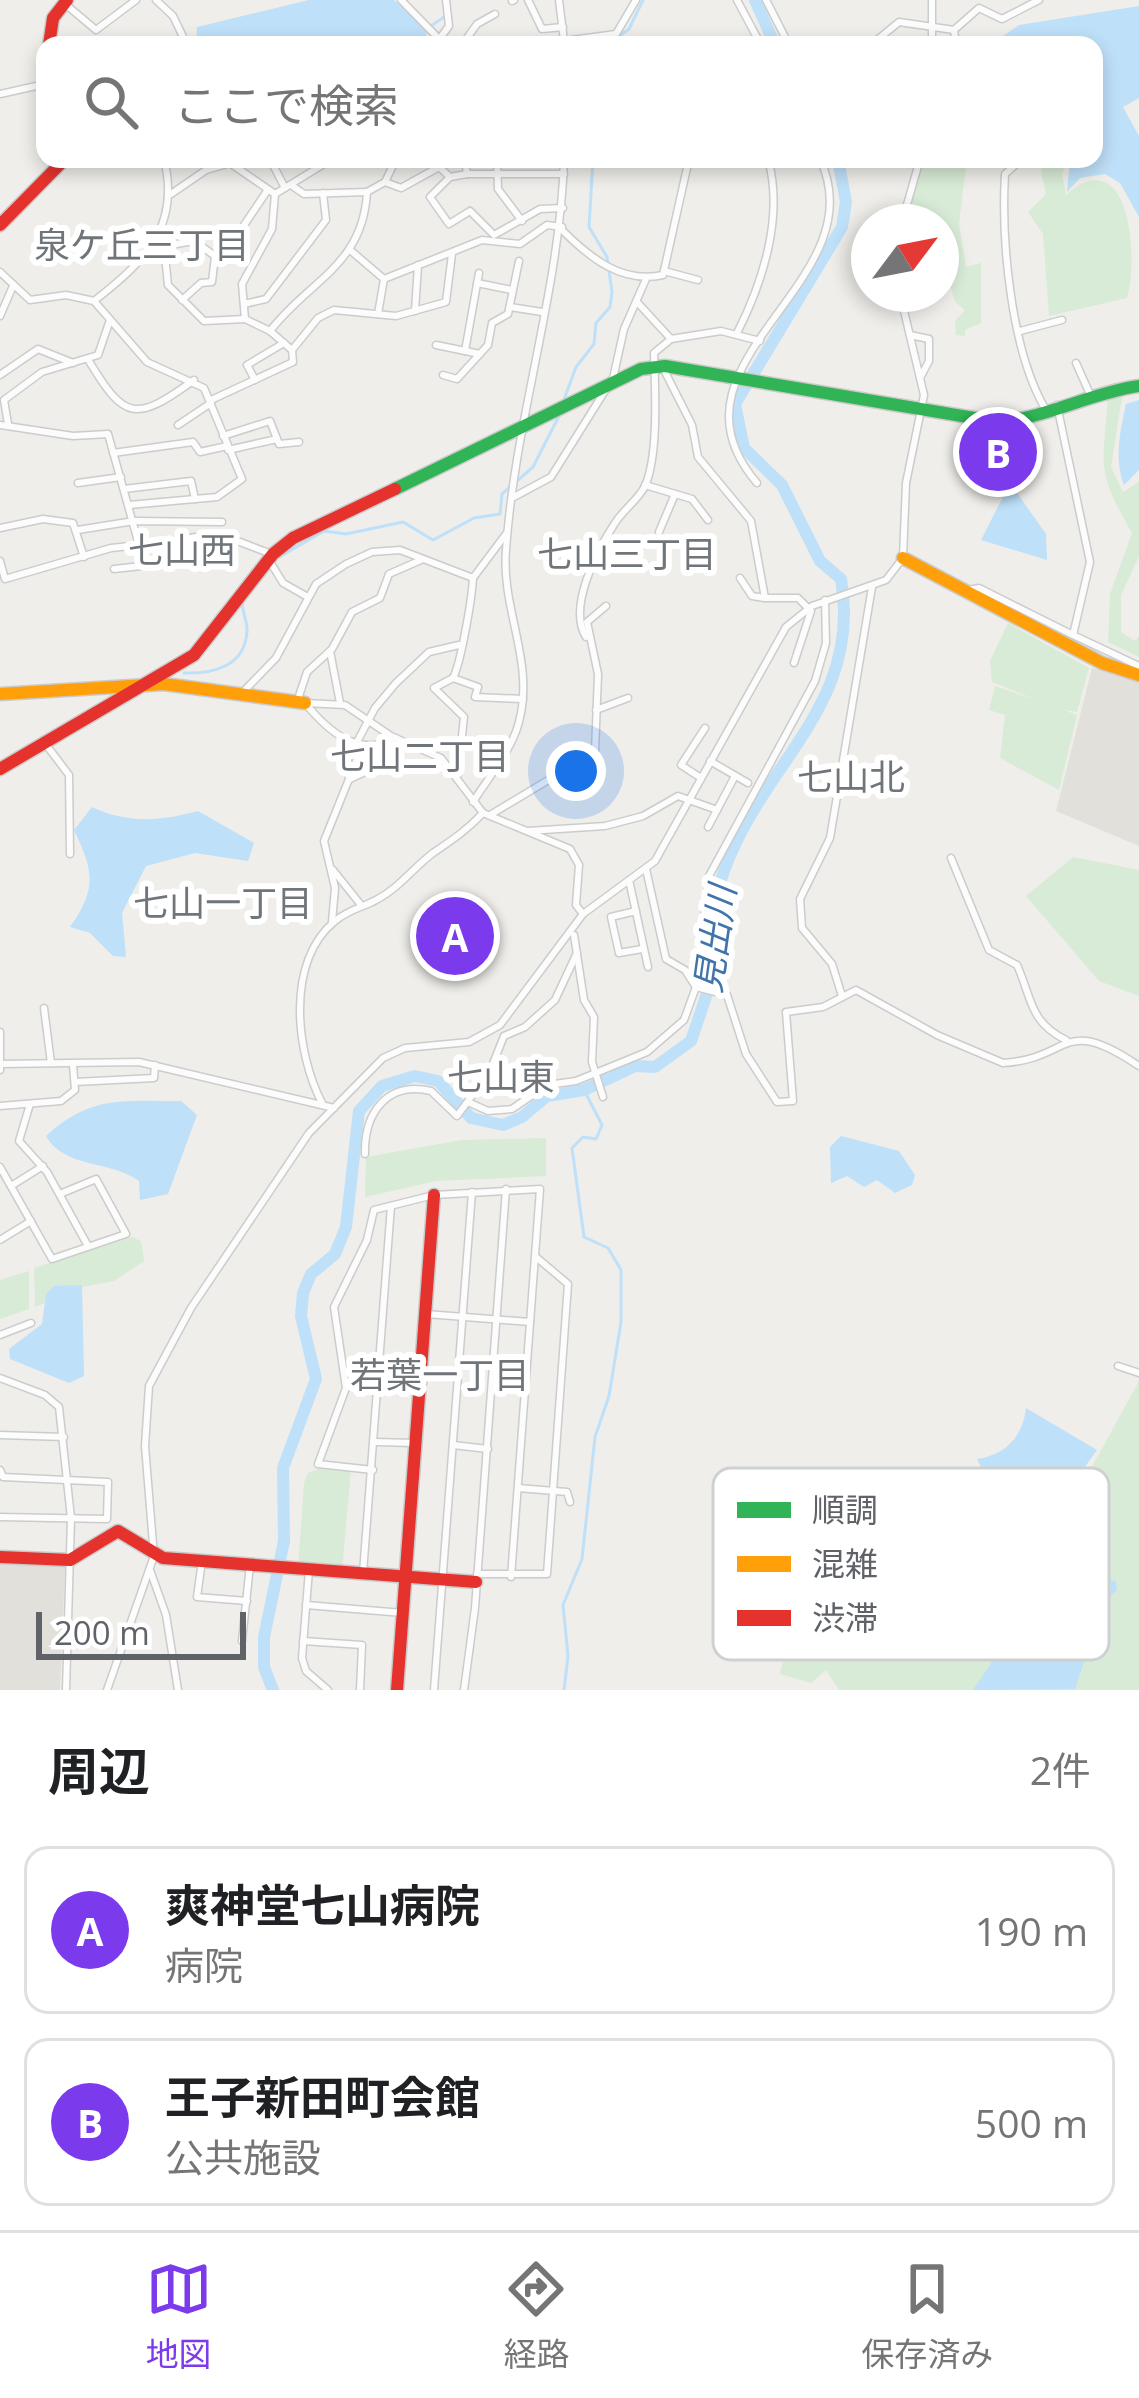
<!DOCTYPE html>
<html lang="ja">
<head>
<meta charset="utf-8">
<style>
  :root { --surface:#fff; --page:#f6f6f6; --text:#202124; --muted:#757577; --line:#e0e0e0; --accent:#7c3aed }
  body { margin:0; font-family:"Open Sans","Noto Sans JP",sans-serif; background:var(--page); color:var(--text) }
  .compass { position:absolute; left:851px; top:204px; width:108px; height:108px; border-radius:50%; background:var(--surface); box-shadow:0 6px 18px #0003; rotate:58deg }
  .scale { position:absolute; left:36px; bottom:30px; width:210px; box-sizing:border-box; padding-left:12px; border:6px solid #5f6368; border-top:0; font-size:33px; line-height:42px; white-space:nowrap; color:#5f6368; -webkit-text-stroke:9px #fff; paint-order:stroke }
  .you { position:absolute; left:576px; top:771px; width:42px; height:42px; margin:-30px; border:9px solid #fff; border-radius:50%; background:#1a73e8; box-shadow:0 0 0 18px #1a73e833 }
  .badge { display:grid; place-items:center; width:78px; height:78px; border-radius:50%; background:var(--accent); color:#fff; font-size:39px; font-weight:700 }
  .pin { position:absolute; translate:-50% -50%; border:6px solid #fff; box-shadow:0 3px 12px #0006 }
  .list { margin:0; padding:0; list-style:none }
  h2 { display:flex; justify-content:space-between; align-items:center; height:156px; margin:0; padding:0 48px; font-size:51px }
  h2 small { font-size:39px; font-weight:400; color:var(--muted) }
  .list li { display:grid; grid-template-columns:78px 1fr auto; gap:36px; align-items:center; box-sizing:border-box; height:168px; margin:0 24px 24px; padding:0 24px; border:3px solid var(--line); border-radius:24px }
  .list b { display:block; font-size:45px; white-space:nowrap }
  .list p { margin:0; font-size:39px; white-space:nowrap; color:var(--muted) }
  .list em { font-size:39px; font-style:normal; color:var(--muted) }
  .icon { flex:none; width:66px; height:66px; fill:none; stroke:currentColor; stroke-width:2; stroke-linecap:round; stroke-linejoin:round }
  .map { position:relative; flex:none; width:1139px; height:1690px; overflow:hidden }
  .search { position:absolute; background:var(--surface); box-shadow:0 6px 18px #0003; left:36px; right:36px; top:36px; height:132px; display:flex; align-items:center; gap:30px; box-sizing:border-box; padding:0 42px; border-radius:24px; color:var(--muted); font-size:45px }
  .sheet { height:540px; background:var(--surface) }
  nav { display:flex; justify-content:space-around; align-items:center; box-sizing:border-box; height:168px; border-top:3px solid var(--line); background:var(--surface); font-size:33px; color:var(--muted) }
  nav a { display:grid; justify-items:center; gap:6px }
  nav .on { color:var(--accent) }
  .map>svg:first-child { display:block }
</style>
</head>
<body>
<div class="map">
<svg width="1139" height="1690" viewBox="0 0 1139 1690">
  <rect width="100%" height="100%" fill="#efeeea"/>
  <g fill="#e2e0da">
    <path d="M1092,668L1139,682V846L1056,811Z"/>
    <path d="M0,1562L65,1566L60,1690H0Z"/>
  </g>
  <g fill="#d8ebd6">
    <path d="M925,159H967L959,224L966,267L981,263V323L965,330V336L956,335L955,321L965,310L955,302L950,285L941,287V222H914L911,202Z"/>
    <path d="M1046,159H1068L1062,174L1066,195C1130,139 1139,258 1127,298L1049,316L1043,234L1028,212L1046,194L1041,172Z"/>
    <path d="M1122,397L1111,467L1123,492L1139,482V556L1121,595V632L1135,641L1139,636V657L1108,642L1110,594L1132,533C1095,468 1103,469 1108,398Z"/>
    <path d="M1008,623L1089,668L1077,712L1064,710L1077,715L1059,790L1000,758L1005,715L989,710L995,686L1039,701L992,682L990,661Z"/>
    <path d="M1073,857L1139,870V996L1099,981L1026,896Z"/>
    <path d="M546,1138V1176L436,1181L365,1197L366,1157L461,1140Z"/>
    <path d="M132,1237L141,1241L144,1261L114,1281L46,1294L45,1303L35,1307L34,1268Z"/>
    <path d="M29,1271V1309L0,1319V1280Z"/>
    <path d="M1139,1381V1690H839L826,1670L811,1683L780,1674L791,1625L812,1598C861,1605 962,1593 1008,1574C1027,1566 1039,1559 1060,1556L1071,1505Z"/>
    <path d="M321,1468L351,1469L342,1572L298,1569L304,1483L308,1473Z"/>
  </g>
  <g fill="#bfe0f9">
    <path d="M309,0H394L426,31L427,39L419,45H196L197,27Z"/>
    <path d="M1139,6V98L1123,107L1139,136V217L1120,183L1105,174L1080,178L1067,192L1070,159H1094V45H990L1019,25Z"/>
    <path d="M1139,400V470L1124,485C1114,458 1120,432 1126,404Z"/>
    <path d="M1010,483L1046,534L1047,560L981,540Z"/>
    <path d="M92,807C128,824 161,821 198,811L254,843L248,861L195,853L146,866L122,913L126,957L113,956L90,933L70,927C98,888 93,870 74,830Z"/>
    <path d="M181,1101L197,1115L168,1194L140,1200L139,1181C112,1160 64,1169 46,1136C90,1095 124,1101 181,1101Z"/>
    <path d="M841,1136L899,1151L915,1175L912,1185L895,1193L877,1180L864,1187L847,1176L831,1183L830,1147Z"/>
    <path d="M82,1285L84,1376L69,1383L10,1359L9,1349L42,1324L46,1294L54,1286Z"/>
    <path d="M1026,1408L1097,1450L1062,1499L1050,1543L1027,1550L1004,1542L963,1551L974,1536L1007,1518L977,1459C1006,1455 1023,1436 1026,1408Z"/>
    <path d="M1061,1574L1116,1581L1117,1590L1100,1606L1101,1648L1088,1650L1075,1689L973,1690L999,1651L976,1627C989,1600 1034,1585 1061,1574Z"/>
  </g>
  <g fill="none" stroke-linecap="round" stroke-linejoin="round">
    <g stroke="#bfe0f9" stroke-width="3">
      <path d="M425,30L444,17"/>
      <path d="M606,45L629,29L643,0"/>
      <path d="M562,405L576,367L594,344L596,323L610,307L612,292L607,257L589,227L593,159"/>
      <path d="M262,575L276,559L324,531L346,534L403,522L433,540L474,518L500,514L502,494L533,467L560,414"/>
      <path d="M184,673C212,674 246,667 247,630C247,620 242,612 242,601"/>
      <path d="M564,1690L568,1656L563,1605L582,1559L595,1437L609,1396L621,1322V1270L608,1248L584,1237L572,1148L583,1137L596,1139L602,1125L584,1090"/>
    </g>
    <g stroke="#bfe0f9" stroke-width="12">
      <path d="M755,0L775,45"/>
      <path d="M273,1690L264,1667V1637L284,1541L283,1468L316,1379L301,1316L303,1293L311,1274L335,1254L346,1227L359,1111L382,1086L415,1076L438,1081L471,1118L503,1125L522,1117L547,1096L584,1090L635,1066L655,1067L691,1041L718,961C718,949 711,937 712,925C713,910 719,885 724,871C762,763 863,705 841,579L820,561L782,485L744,448L735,404L842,227L846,202L838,159"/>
    </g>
    <defs>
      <g id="street">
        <path d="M156,0L173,16L187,45"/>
        <path d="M401,0L445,45"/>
        <path d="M528,0L542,29L563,27"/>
        <path d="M559,0L564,41"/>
        <path d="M737,0L761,45"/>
        <path d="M766,0L789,45"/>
        <path d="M512,1L514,0"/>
        <path d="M64,3L96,30L136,0"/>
        <path d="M954,30L956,45"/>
        <path d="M564,41L616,34L636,0"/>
        <path d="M435,45L449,26L446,0"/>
        <path d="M462,45L477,24L495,14"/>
        <path d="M871,45L899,22L954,30L979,8L1002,19L1039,0"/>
        <path d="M932,45V0"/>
        <path d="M0,94L45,84"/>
        <path d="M270,159L285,188"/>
        <path d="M465,159L467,174"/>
        <path d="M497,159L498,189L522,221"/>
        <path d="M1022,159L1005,174C1001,240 1011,352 1046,410"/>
        <path d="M385,182L401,188L439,167L450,177"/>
        <path d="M291,185L304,194L367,192"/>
        <path d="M171,194L206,170L230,163L275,194L272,229L242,284L245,319L270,331L292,350L293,362L211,400"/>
        <path d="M275,194L332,159"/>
        <path d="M563,208L540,209L494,235L470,211L449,224L430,197L450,177L467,174H564"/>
        <path d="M902,222L920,159"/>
        <path d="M562,230C590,258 622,284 663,275L689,159"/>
        <path d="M155,240L164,246L168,285L204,321L245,319"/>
        <path d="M164,246L194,241L215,256L212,282L201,283L182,300"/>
        <path d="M230,246L267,191"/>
        <path d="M350,250L384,279L378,314"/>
        <path d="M664,271L698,280"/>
        <path d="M0,272L30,300L66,295L94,301C144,262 181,227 164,159"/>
        <path d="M384,279L482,240L520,244L547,225L562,227"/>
        <path d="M477,283L512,290"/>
        <path d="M94,301L147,362L204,388L242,479L217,497L129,505"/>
        <path d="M244,304L266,299L326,220L323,193"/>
        <path d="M510,307L542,312"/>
        <path d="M415,311L418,265"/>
        <path d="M0,316L13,286"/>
        <path d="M270,331C309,280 363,266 367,192L385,182L396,159"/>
        <path d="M1020,331L1062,320"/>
        <path d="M737,333C763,282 784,216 768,159"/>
        <path d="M910,335L929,339V361L920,378"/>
        <path d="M671,339L721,331L760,341"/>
        <path d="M436,345L480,354"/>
        <path d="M292,350L318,318L334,310L396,316L446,302L452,254"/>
        <path d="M465,351L479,273"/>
        <path d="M89,361C125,421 136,422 194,380"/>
        <path d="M1076,363L1089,392"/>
        <path d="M662,366L692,425L698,457L751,521L765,598H798L811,611L794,663"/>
        <path d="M0,375L38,349L73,363"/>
        <path d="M443,375L457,379L488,345L492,323L508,314L519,261"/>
        <path d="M255,380L247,365L284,343"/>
        <path d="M612,383L624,329L646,279"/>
        <path d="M1057,405L1090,562L1073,635L1139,666"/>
        <path d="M8,424L4,400L42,372L98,355L110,320"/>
        <path d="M0,425L73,436L108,434L139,545C168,544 197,532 227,538C241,541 258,550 273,554"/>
        <path d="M178,425L211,403"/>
        <path d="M223,436L270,421L279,444L299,442"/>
        <path d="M228,450L277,439"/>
        <path d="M113,453L193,442L200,452L227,446"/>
        <path d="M78,483L121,477"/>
        <path d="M757,483C652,361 879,284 820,159"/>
        <path d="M645,485L692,499L708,520"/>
        <path d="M124,489L191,481L195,499"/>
        <path d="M512,498L551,477L608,386"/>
        <path d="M0,528L43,519L73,523L84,557"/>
        <path d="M78,530L134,521L222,522"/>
        <path d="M659,532L675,494"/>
        <path d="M269,560L283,583L306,596"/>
        <path d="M0,561L5,579L111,548L139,545L141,566L114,569"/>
        <path d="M473,578C472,598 461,663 453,678L478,687L475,697L523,699"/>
        <path d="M740,578L752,596L765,598"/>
        <path d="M968,590L979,588L1073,635"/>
        <path d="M586,637C567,607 598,549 615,523C623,510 639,499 645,486C659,454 655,388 654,353L671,339L637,302"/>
        <path d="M330,651L340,703"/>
        <path d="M453,678L434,688L464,717L458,774"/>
        <path d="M241,694L276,658L316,584L346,564L372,552L400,550L473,578L506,534"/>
        <path d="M297,702L307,672L332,649L352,612L380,598L389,574L421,560"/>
        <path d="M305,703L345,705L391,736L441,758L483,813L570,849L579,865L576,905L583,914"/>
        <path d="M305,703C327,730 358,759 396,738"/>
        <path d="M596,710L628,698"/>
        <path d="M44,742L69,775L70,854"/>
        <path d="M710,761L748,783"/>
        <path d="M701,778L681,765L705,728"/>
        <path d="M350,779L365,772L384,745"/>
        <path d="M473,802C488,778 512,750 519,722C535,661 501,610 506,550C515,418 560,291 564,159"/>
        <path d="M490,815L595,752L598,674L587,622L606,606"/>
        <path d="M708,827L735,776"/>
        <path d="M528,831L605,826L643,816L678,796L717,810"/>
        <path d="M951,858L989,950L1017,965C1032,998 1029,1022 1066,1040"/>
        <path d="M646,869L666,959L685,970L696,987L727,995L746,1054L777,1102L793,1101L786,1012L823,1007L856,990L937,1035L1003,1063C1072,1059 1061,1013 1139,1066"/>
        <path d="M333,870L361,905"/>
        <path d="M629,880L648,967"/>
        <path d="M636,911L611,917L619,953L642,949"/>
        <path d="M332,922L335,888L324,841L349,779L348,759L375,708L396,683L429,652L459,645"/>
        <path d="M574,935L584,1000L594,1017L592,1062L603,1097"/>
        <path d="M842,996L832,964L802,928L800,899L830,838L872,587"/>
        <path d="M44,1008L51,1063"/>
        <path d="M0,1032V1070"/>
        <path d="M0,1064L139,1062L334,1108"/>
        <path d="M75,1082L154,1078L155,1065"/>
        <path d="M468,1102L488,1111L512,1109L547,1085L576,1081L647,1052L684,1020L696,987L709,876L815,681L826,643L825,600"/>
        <path d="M322,1103C296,1053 285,962 335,921C348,910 363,907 376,900C398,889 413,868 433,853C452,840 466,831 483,813"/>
        <path d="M30,1104L19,1141L47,1172L88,1246"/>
        <path d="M0,1106L61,1101L75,1090L73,1065"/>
        <path d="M365,1154C364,1113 387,1081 431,1091L457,1116L490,1071L504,1036L525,1027L555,1000L577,953"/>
        <path d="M0,1167L52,1259L126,1234L96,1179L60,1194"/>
        <path d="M11,1186L43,1166"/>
        <path d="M0,1240L31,1221"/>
        <path d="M426,1314L530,1322"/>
        <path d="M0,1335L31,1323"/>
        <path d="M1118,1366L1139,1373"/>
        <path d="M0,1378L45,1395L59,1407L71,1518L66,1690"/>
        <path d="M0,1435L64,1437"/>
        <path d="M375,1442L414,1443"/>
        <path d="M453,1445L488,1449"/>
        <path d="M0,1470L3,1477L108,1482L107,1519L0,1517"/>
        <path d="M373,1470L318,1464L346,1388L334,1307L367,1240L374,1210L434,1195L540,1189L511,1577"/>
        <path d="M518,1488L567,1492L570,1502"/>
        <path d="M202,1561L197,1597L247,1601"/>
        <path d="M150,1570L166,1615L178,1690"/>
        <path d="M309,1570L302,1658L306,1671L328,1690"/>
        <path d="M363,1573L391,1206"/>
        <path d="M477,1574H547L568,1284L536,1257"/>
        <path d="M306,1605L403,1613"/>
        <path d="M242,1641L250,1565"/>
        <path d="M303,1641L362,1645L360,1690"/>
        <path d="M107,1690L154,1556L145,1446L149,1386L191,1308L309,1133L383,1058L405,1048L469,1042L500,1025L583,914L655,861L786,627L812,606L886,580L903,558L906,483L924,395L900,294"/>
        <path d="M434,1690L472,1192"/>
        <path d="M464,1690L475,1608L506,1189"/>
      </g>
      <path id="fast" d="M395,489L641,369L665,366L998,422C1047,418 1090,393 1139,386"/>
      <g id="slow">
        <path d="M903,558L1102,663L1139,675"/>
        <path d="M0,694L164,684L305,703"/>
      </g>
      <g id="jam">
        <path d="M49,45L53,18L67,0"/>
        <path d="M0,225L65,159"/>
        <path d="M0,769L194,655L273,554L293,538L395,489"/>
        <path d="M0,1557L70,1560L118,1531L163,1558L476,1582"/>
        <path d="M397,1690L434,1195"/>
      </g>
    </defs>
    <use href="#street" stroke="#cbcccc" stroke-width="9"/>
    <use href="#fast" stroke="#cacacb" stroke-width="15"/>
    <use href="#slow" stroke="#cacacb" stroke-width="15"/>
    <use href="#jam" stroke="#cacacb" stroke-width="15"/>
    <use href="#street" stroke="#fdfcfc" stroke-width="6"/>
    <use href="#fast" stroke="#30b455" stroke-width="12"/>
    <use href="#slow" stroke="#ff9f0a" stroke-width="12"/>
    <use href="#jam" stroke="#e5322d" stroke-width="12"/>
  </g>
  <g text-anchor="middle" stroke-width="12" stroke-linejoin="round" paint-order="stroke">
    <g font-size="36" fill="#70757a" stroke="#fff">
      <text x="142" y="258">泉ケ丘三丁目</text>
      <text x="182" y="563">七山西</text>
      <text x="627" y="567">七山三丁目</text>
      <text x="420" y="769">七山二丁目</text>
      <text x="851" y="790">七山北</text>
      <text x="223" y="916">七山一丁目</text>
      <text x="501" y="1090">七山東</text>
      <text x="440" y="1388">若葉一丁目</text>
    </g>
    <g font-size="36" font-style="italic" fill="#4174aa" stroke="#fff">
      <text transform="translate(715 939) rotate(-82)" y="13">見出川</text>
    </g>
  </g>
  <rect x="713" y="1468" width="396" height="192" rx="18" fill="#fff" stroke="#cfd0d2" stroke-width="3"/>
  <rect x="737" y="1502" width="54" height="16" fill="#30b455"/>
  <rect x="737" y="1556" width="54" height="16" fill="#ff9f0a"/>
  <rect x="737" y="1610" width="54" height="16" fill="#e5322d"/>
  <g font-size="33" fill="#5f6368">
    <text x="812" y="1522">順調</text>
    <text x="812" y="1576">混雑</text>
    <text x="812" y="1630">渋滞</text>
  </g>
</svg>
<svg class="compass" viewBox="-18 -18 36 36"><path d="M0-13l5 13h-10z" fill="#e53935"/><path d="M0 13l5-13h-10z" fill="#757577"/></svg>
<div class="scale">200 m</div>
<div class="you"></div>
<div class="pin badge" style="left:455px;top:936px">A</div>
<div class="pin badge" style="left:998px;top:452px">B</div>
<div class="search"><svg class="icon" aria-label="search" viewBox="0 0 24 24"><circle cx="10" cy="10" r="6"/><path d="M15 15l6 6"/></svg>ここで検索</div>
</div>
<section class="sheet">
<h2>周辺<small>2件</small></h2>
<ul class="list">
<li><span class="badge">A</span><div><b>爽神堂七山病院</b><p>病院</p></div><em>190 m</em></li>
<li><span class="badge">B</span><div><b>王子新田町会館</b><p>公共施設</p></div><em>500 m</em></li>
</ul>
</section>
<nav>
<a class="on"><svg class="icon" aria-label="map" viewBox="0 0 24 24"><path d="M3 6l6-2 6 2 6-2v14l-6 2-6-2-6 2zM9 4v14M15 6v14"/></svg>地図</a>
<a><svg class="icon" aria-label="directions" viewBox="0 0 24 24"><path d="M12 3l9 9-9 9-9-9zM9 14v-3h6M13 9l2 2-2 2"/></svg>経路</a>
<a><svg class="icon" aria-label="saved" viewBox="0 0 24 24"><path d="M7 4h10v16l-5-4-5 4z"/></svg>保存済み</a>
</nav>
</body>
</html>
